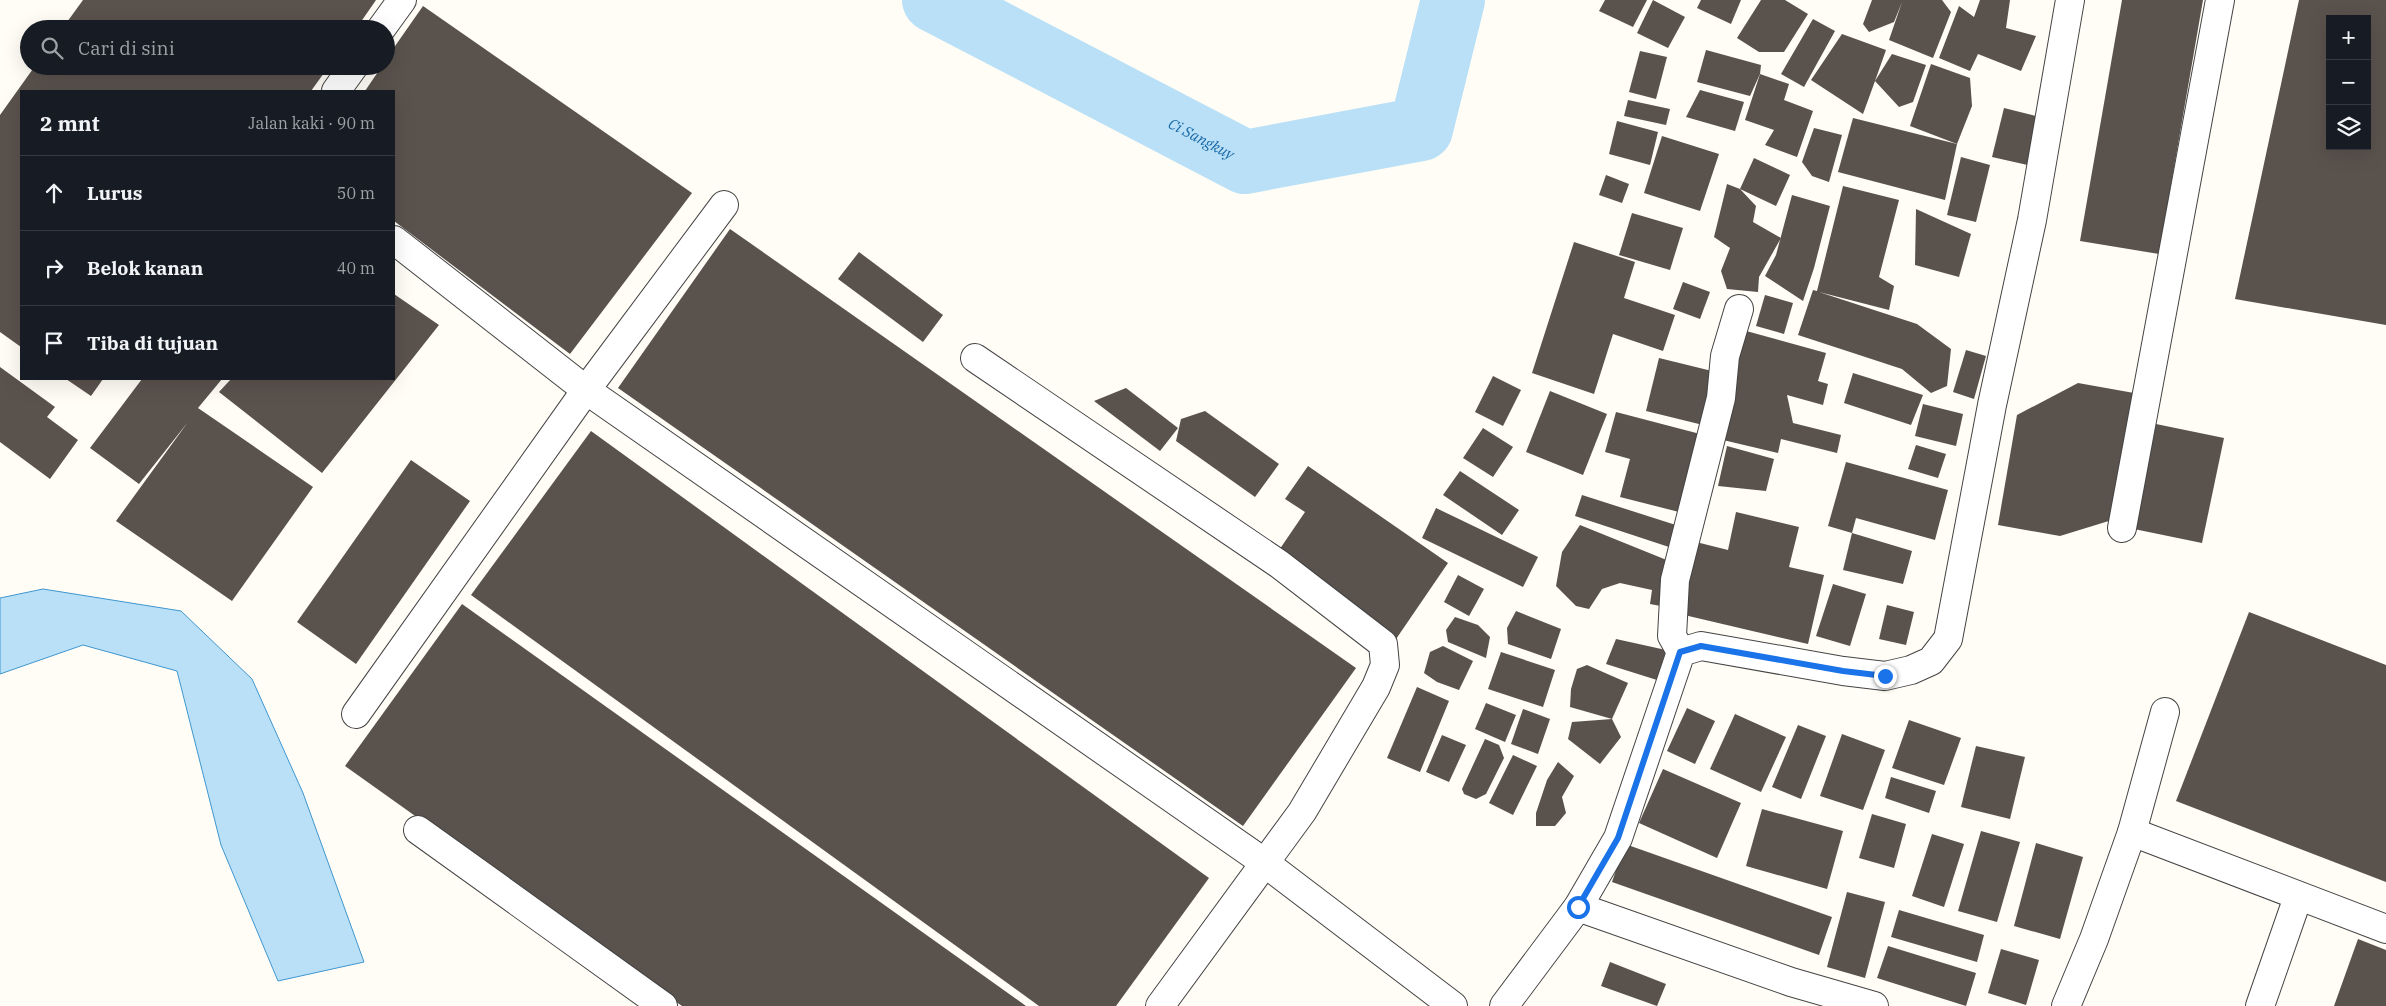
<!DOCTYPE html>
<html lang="id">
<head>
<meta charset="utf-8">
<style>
  :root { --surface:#171b24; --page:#242831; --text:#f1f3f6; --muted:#9ea1a6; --line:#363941 }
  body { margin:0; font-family:"IBM Plex Serif",serif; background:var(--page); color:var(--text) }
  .controls { position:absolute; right:15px; top:15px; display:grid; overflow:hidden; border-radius:0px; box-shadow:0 5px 20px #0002 }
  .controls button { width:45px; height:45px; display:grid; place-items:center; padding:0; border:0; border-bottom:1px solid var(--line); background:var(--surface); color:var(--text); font:25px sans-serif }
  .stop { position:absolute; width:15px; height:15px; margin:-11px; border:4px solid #1a73e8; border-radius:50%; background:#fff }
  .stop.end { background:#1a73e8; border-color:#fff; box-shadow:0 1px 5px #0008 }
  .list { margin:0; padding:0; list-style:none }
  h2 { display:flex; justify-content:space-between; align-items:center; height:65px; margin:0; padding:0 20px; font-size:21px }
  h2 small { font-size:16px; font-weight:400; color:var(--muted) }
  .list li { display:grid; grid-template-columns:32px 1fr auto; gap:15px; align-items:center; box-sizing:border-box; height:75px; padding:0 20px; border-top:1px solid var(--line) }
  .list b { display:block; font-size:19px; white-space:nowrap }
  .list em { font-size:16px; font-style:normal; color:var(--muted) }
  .icon { flex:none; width:28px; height:28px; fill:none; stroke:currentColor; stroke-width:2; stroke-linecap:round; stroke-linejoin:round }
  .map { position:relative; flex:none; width:2386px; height:1006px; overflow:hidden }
  .search { position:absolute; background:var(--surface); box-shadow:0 5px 20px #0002; left:20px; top:20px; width:375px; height:55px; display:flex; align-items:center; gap:12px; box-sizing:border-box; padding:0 18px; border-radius:28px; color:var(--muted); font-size:19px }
  .panel { position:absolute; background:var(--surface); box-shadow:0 5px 20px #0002; left:20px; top:90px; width:375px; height:290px; border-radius:0px }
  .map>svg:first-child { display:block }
</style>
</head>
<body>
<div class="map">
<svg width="2386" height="1006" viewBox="0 0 2386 1006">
  <rect width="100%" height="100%" fill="#fffdf5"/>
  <path fill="#b9e0f7" stroke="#3f96cf" d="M43,589L181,611L252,679L303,793L364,962L278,981L221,845L177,671L83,645L0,674V598Z"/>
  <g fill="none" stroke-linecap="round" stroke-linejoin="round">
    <path stroke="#b9e0f7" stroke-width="64" id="s1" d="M934,0L1245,162L1421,129L1453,0"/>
  </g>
  <g fill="#5a524d" fill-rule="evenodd">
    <path d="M83,0H376L356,29H62Z"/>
    <path d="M1605,0H1647L1633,27L1599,11Z"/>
    <path d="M1653,0L1685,17L1668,48L1637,33Z"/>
    <path d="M1701,0H1741L1731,24L1697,8Z"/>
    <path d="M1761,0H1785L1808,14L1784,52H1759L1737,38Z"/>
    <path d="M1872,0H1942L1951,12L1933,58L1889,40L1902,2L1894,22L1869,32L1863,24Z"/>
    <path d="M1980,0H2010L2006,28L2036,36L2021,71L1978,54L1970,71L1939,58L1959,6L1974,17Z"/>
    <path d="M2122,0H2203L2159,254L2080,241Z"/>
    <path d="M2299,0H2386V325L2235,299ZM2330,19H2367V146H2330Z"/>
    <path d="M423,6L692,193L570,354L394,221V91H365L382,66H386V59Z"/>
    <path d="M1813,19L1835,31L1804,87L1781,74Z"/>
    <path d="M1842,34L1886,50L1875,81L1892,54L1926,65L1913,102L1899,107L1875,81L1863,114L1811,80Z"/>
    <path d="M1706,50L1761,65L1760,74L1750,96L1697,82Z"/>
    <path d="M1640,51L1667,57L1656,99L1629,92Z"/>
    <path d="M1931,64L1970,78L1972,106L1957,144L1910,126Z"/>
    <path d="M35,66H329L311,91H21V347L0,332V115Z"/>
    <path d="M1760,74L1789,84L1784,100L1813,111L1797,157L1765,145L1774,130L1745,120Z"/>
    <path d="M1700,90L1744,102L1735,131L1686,117Z"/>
    <path d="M1628,100L1670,109L1666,125L1624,116Z"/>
    <path d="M2004,108L2044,118L2032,166L1992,157Z"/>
    <path d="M1853,118L1957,144L1945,200L1838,172Z"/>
    <path d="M1617,121L1658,132L1650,165L1609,154Z"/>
    <path d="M1814,128L1842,135L1829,182L1812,176L1802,162Z"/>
    <path d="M1662,136L1719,154L1700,211L1644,193Z"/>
    <path d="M1961,157L1990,165L1976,222L1947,215Z"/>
    <path d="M1754,158L1790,175L1776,206L1740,189L1756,206L1753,222L1781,238L1759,277L1758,292L1727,289L1721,271L1730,248L1714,237L1727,184L1740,189Z"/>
    <path d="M1606,175L1629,184L1622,203L1599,195Z"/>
    <path d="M1843,186L1899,200L1879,277L1894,286L1889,310L1819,292L1917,324L1951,349L1947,386L1931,393L1902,369L1798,335L1813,290L1817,291Z"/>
    <path d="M1792,195L1830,206L1814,268L1803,301L1765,276L1776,255Z"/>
    <path d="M1916,209L1971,234L1959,277L1915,265Z"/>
    <path d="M1632,213L1683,228L1670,270L1619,255Z"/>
    <path d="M730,229L1356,668L1243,826L618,388Z"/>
    <path d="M1574,242L1635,262L1624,298L1675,315L1663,351L1613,334L1594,394L1532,373Z"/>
    <path d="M859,252L943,315L923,342L838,279Z"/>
    <path d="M1683,282L1710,292L1700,319L1673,309Z"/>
    <path d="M394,294L439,325L322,473L219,392L231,379H394Z"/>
    <path d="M1765,295L1793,303L1784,334L1756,326Z"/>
    <path d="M1739,329L1826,353L1818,381L1828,384L1823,405L1787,395L1793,423L1841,435L1837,453L1781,439L1778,453L1723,440Z"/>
    <path d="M1966,350L1986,356L1974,399L1953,392Z"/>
    <path d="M1659,358L1716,372L1703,425L1646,411Z"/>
    <path d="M0,367L55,407L47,417L78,440L50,479L0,442Z"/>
    <path d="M1853,373L1923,395L1911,425L1844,403Z"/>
    <path d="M1493,376L1521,390L1503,426L1475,412Z"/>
    <path d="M66,379H103L91,396Z"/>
    <path d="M142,379H222L198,408L313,487L232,601L116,521L188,422L139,484L90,448Z"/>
    <path d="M2078,383L2134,393L2112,520L2060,536L1998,525L2017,415Z"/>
    <path d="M1126,388L1178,428L1160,451L1094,401Z"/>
    <path d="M1550,391L1607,414L1583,475L1526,452Z"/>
    <path d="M1923,404L1963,414L1956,446L1915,436Z"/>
    <path d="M1205,411L1279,464L1255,497L1176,441L1181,419Z"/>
    <path d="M1616,412L1704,435L1683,513L1620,497L1630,459L1605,452Z"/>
    <path d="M2156,424L2224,438L2202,543L2134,529Z"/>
    <path d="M1483,428L1513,447L1493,477L1463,458Z"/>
    <path d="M591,431L1209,878L1116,1006H1039L471,595Z"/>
    <path d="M1916,445L1946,454L1938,478L1908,469Z"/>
    <path d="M1727,446L1774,459L1766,491L1718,486Z"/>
    <path d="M411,460L470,501L356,664L297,622Z"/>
    <path d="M1846,462L1948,490L1935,540L1856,518L1852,533L1828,526Z"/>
    <path d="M1308,466L1448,563L1394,642L1273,559L1305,512L1285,499Z"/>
    <path d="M1460,471L1519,510L1502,535L1443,495Z"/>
    <path d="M1582,495L1682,527L1675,549L1575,516Z"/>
    <path d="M1436,508L1538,557L1523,587L1422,538Z"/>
    <path d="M1736,512L1799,527L1789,567L1824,575L1808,644L1680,614L1696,542L1728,550Z"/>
    <path d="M1580,525L1674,563L1666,607L1650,604L1652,590L1620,583L1602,589L1589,609L1576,606L1556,586L1562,552Z"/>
    <path d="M1852,533L1912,551L1903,584L1843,570Z"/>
    <path d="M1458,575L1484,589L1469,616L1444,602Z"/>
    <path d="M1833,584L1866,594L1850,646L1816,636Z"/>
    <path d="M462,604L1026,1006H682L345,766Z"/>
    <path d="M1887,605L1914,612L1906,645L1879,639Z"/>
    <path d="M1516,611L1561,629L1551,659L1508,644L1507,628Z"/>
    <path d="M2249,612L2386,665V882L2176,801Z"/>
    <path d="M1455,617L1478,625L1490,637L1486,658L1448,642L1446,630Z"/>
    <path d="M1616,639L1666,650L1657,680L1606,664Z"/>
    <path d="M1443,646L1473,661L1459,690L1437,682L1424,673L1430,652Z"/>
    <path d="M1501,652L1555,670L1543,707L1488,689Z"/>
    <path d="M1587,665L1628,683L1612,719L1570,707L1571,689L1577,669Z"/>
    <path d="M1417,687L1449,701L1420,772L1387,758Z"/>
    <path d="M1486,703L1516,715L1505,742L1475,729Z"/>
    <path d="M1687,708L1715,721L1695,764L1667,751Z"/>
    <path d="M1523,709L1550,719L1538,754L1511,744Z"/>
    <path d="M1735,714L1786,737L1761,792L1710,769Z"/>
    <path d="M1612,719L1621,737L1600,764L1568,739L1572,722Z"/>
    <path d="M1909,720L1961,738L1944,785L1892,768Z"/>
    <path d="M1798,725L1826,736L1801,799L1772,787Z"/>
    <path d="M1842,734L1885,750L1863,810L1820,796Z"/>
    <path d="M1442,735L1466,745L1449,782L1426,772Z"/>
    <path d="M1485,739L1499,745L1504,758L1486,794L1476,799L1464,794L1462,789Z"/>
    <path d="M1976,746L2025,757L2010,819L1961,807Z"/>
    <path d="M1513,755L1537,766L1513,815L1489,803Z"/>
    <path d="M1558,762L1574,776L1562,797L1566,813L1555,826H1536V813L1547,780Z"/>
    <path d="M1663,769L1741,803L1717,858L1639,823Z"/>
    <path d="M1891,777L1936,791L1929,813L1885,798Z"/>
    <path d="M1762,809L1843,831L1827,889L1746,866Z"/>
    <path d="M1872,814L1906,824L1894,868L1859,858Z"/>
    <path d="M1981,831L2020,842L1997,922L1958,911Z"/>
    <path d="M1932,834L1964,844L1944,907L1912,896Z"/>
    <path d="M2036,843L2083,857L2060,939L2014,926Z"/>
    <path d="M1625,844L1832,917L1819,955L1612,882Z"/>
    <path d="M1847,892L1885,902L1865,978L1827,967Z"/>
    <path d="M1899,910L1984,935L1977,962L1891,937Z"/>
    <path d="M2358,939L2386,950V1006H2334Z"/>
    <path d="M1888,946L1976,973L1966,1006L1877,978Z"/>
    <path d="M2001,949L2039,960L2026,1005L1988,993Z"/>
    <path d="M1610,962L1666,984L1657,1006L1601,986Z"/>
  </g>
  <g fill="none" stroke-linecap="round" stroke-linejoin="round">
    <defs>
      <g id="minor">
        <path d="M381,29L402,0"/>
        <path d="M336,91L354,66"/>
        <path d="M394,240L586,390L1265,863L1453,1006"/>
        <path d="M975,358L1279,564L1383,644L1385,665L1376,687L1302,812L1160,1006"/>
        <path d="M2122,528L2220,0"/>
        <path d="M1681,652L1672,636L1675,580L1721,398L1725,356L1739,309"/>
        <path d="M356,714L586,390L724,205"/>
        <path d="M418,830L663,1006"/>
        <path d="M2132,832L2165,712"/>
        <path d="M1578,907L1791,982L1874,1006"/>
        <path d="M1504,1006L1578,907L1618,838L1681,652L1701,646L1843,671L1885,676L1911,670L1931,661L1948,639L1992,405L2032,220L2070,0"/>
        <path d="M2066,1006L2094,939L2132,832L2386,929"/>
        <path d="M2260,1006L2298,897"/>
      </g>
    </defs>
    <use href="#minor" stroke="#444" stroke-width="30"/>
    <use href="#minor" stroke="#fff" stroke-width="28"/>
  </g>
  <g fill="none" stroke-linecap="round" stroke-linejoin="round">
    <path stroke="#1a73e8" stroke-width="6" d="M1578,907L1618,838L1680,652L1701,646L1843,671L1885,676"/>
  </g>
  <g text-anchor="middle" stroke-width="5" stroke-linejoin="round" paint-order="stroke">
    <g font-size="15" font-style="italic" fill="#1768a6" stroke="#fff">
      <text dy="5" stroke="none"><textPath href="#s1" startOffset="301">Ci Sangkuy</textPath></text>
    </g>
  </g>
</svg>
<div class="controls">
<button>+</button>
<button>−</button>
<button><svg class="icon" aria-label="layers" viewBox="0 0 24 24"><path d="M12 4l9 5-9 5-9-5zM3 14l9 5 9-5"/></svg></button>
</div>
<div class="stop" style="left:1578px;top:907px"></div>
<div class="stop end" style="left:1885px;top:676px"></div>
<div class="search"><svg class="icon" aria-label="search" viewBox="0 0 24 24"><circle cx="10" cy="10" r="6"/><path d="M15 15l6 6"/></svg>Cari di sini</div>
<section class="panel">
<h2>2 mnt<small>Jalan kaki · 90 m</small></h2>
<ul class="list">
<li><svg class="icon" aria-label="ahead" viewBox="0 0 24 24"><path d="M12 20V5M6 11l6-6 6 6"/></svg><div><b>Lurus</b></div><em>50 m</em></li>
<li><svg class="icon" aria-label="right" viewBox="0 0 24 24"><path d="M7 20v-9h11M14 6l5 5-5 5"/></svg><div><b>Belok kanan</b></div><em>40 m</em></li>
<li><svg class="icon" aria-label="arrive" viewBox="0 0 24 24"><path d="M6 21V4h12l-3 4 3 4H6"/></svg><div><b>Tiba di tujuan</b></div></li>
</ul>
</section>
</div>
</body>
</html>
